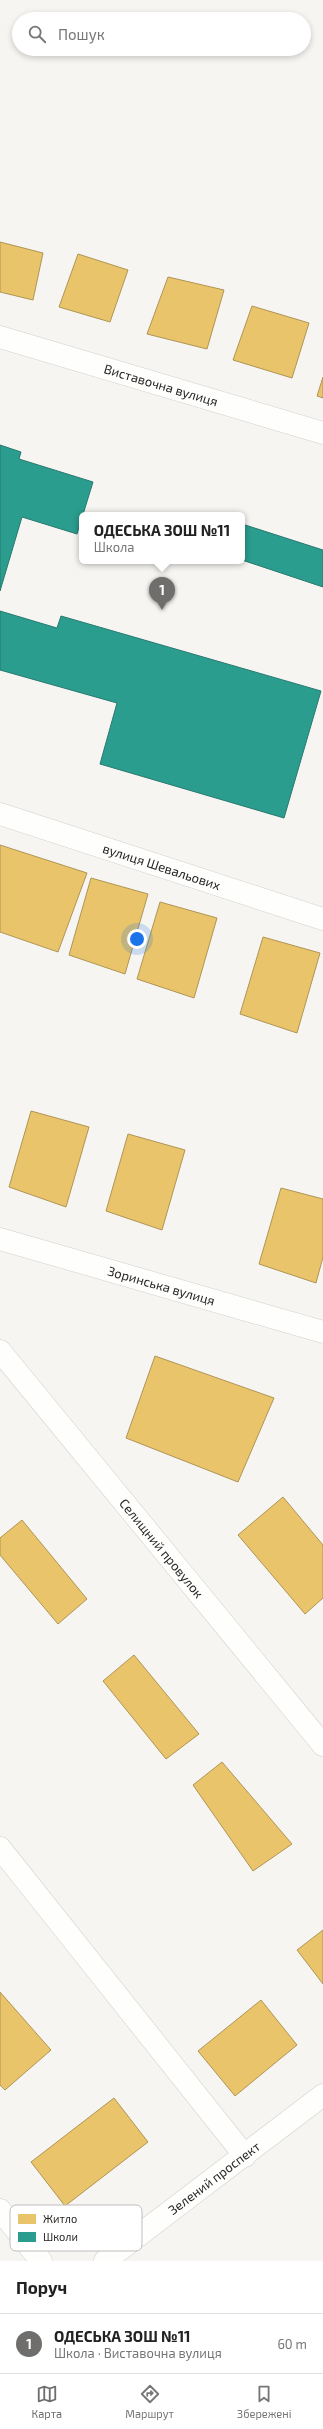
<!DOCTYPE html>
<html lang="uk">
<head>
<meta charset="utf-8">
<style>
  :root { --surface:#fff; --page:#f2f2f2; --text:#222; --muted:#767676; --line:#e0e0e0; --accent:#706e6c }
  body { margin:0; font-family:"Exo 2",sans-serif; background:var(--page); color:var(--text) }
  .you { position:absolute; left:137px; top:939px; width:14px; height:14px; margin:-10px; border:3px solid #fff; border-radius:50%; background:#1a73e8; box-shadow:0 0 0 6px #1a73e833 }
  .badge { display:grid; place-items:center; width:26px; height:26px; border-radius:50%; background:var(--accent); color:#fff; font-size:13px; font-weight:700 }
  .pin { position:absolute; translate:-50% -33px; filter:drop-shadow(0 1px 2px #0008) }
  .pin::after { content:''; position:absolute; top:21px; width:14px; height:12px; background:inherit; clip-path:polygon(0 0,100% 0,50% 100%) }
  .popup { position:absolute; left:79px; top:512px; width:166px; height:52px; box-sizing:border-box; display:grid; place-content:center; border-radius:6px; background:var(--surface); filter:drop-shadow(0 1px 3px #0005); font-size:13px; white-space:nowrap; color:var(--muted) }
  .popup b { font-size:15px; color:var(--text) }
  .popup::after { content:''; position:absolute; left:50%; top:100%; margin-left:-8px; border:8px solid transparent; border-top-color:var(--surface) }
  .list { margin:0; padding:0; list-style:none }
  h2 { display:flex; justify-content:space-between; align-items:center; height:52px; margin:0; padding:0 16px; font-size:17px }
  h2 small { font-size:13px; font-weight:400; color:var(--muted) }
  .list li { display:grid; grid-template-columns:26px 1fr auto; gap:12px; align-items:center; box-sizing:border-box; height:60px; padding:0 16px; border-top:1px solid var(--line) }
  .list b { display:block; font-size:15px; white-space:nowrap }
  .list p { margin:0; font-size:13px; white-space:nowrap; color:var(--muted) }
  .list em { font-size:13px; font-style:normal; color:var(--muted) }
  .icon { flex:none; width:22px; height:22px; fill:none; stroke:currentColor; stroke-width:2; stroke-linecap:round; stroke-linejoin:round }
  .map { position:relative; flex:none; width:323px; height:2261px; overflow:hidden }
  .search { position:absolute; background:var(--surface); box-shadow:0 2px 6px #0003; left:12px; right:12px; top:12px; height:44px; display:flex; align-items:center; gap:10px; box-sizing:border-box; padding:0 14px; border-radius:22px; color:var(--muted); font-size:15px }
  .sheet { height:112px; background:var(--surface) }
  nav { display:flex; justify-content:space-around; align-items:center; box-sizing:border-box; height:56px; border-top:1px solid var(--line); background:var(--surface); font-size:11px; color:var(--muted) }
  nav a { display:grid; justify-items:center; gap:2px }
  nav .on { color:var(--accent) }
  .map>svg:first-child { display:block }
</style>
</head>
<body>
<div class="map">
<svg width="323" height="2261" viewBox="0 0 323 2261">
  <rect width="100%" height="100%" fill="#f7f5f2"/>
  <g fill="#e9c46a" stroke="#af9555">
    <path d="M0,242L43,253L33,300L0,292Z"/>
    <path d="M78,254L128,270L110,322L59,307Z"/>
    <path d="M168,277L224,290L207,349L147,334Z"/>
    <path d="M252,306L309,323L292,378L233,360Z"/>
    <path d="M323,377V398L317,396Z"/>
    <path d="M0,845L87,873L58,952L0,932Z"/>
    <path d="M91,878L148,894L125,974L69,955Z"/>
    <path d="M160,902L217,918L194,998L137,979Z"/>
    <path d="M263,937L320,953L297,1033L240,1014Z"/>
    <path d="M31,1111L89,1127L66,1207L9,1187Z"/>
    <path d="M128,1134L185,1150L162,1230L106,1211Z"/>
    <path d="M281,1188L323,1199V1257L316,1283L259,1264Z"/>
    <path d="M155,1356L274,1398L238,1482L126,1438Z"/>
    <path d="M283,1497L323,1545V1598L305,1614L238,1535Z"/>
    <path d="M22,1520L87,1599L58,1624L0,1555V1538Z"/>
    <path d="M134,1655L199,1734L166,1759L103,1681Z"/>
    <path d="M222,1762L292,1844L253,1871L193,1785Z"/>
    <path d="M323,1930V1984L297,1950Z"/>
    <path d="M0,1992L51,2050L5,2090L0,2085Z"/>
    <path d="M261,2000L297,2045L235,2096L198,2051Z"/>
    <path d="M114,2098L148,2142L65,2206L31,2162Z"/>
  </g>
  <g fill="#2a9d8f" stroke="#29796f">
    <path d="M0,445L21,452L19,459L93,482L77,534L22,517L0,591Z"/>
    <path d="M242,524L323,550V587L242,560Z"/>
    <path d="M0,611L57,628L61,616L321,691L284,818L100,764L117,703L0,670Z"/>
  </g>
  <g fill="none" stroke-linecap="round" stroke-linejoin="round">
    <defs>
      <g id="minor">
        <path id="s1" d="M0,337L323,433"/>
        <path id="s2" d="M0,814L323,919"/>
        <path id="s3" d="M0,1239L323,1332"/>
        <path id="s4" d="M0,1351L323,1745"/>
        <path d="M0,1848L245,2156"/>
        <path d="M0,2210L41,2261"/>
        <path id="s5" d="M105,2261L323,2095"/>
      </g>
    </defs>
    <use href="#minor" stroke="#d2d0ce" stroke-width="23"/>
    <use href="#minor" stroke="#fefefd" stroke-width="22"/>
  </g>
  <g text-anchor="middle" stroke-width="4" stroke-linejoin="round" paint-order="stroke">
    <g font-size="13" fill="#282624" stroke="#fff">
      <text dy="5" stroke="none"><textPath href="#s1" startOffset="168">Виставочна вулиця</textPath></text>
      <text dy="5" stroke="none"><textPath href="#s2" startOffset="170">вулиця Шевальових</textPath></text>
      <text dy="5" stroke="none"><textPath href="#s3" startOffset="168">Зоринська вулиця</textPath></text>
      <text dy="5" stroke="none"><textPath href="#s4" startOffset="255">Селищний провулок</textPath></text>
      <text dy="5" stroke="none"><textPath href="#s5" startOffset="137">Зелений проспект</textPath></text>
    </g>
  </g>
  <rect x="10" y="2205" width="132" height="46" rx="6" fill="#fff" stroke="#bebebd" stroke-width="1"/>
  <rect x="18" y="2214" width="18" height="10" fill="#e9c46a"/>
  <rect x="18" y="2232" width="18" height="10" fill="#2a9d8f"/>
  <g font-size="11" fill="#282624">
    <text x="43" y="2223">Житло</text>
    <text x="43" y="2241">Школи</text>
  </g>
</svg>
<div class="you"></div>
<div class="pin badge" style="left:162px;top:610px">1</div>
<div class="popup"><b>ОДЕСЬКА ЗОШ №11</b>Школа</div>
<div class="search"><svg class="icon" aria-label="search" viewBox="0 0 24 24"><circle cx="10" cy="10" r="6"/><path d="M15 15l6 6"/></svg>Пошук</div>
</div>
<section class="sheet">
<h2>Поруч<small></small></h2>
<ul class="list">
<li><span class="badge">1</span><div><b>ОДЕСЬКА ЗОШ №11</b><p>Школа · Виставочна вулиця</p></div><em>60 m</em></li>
</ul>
</section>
<nav>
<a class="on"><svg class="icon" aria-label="map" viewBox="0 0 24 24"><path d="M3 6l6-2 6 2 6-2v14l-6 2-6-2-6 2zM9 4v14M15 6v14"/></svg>Карта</a>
<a><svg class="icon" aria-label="directions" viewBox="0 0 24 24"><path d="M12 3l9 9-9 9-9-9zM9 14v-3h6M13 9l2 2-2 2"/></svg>Маршрут</a>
<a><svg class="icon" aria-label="saved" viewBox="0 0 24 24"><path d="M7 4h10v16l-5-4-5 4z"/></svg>Збережені</a>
</nav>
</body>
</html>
